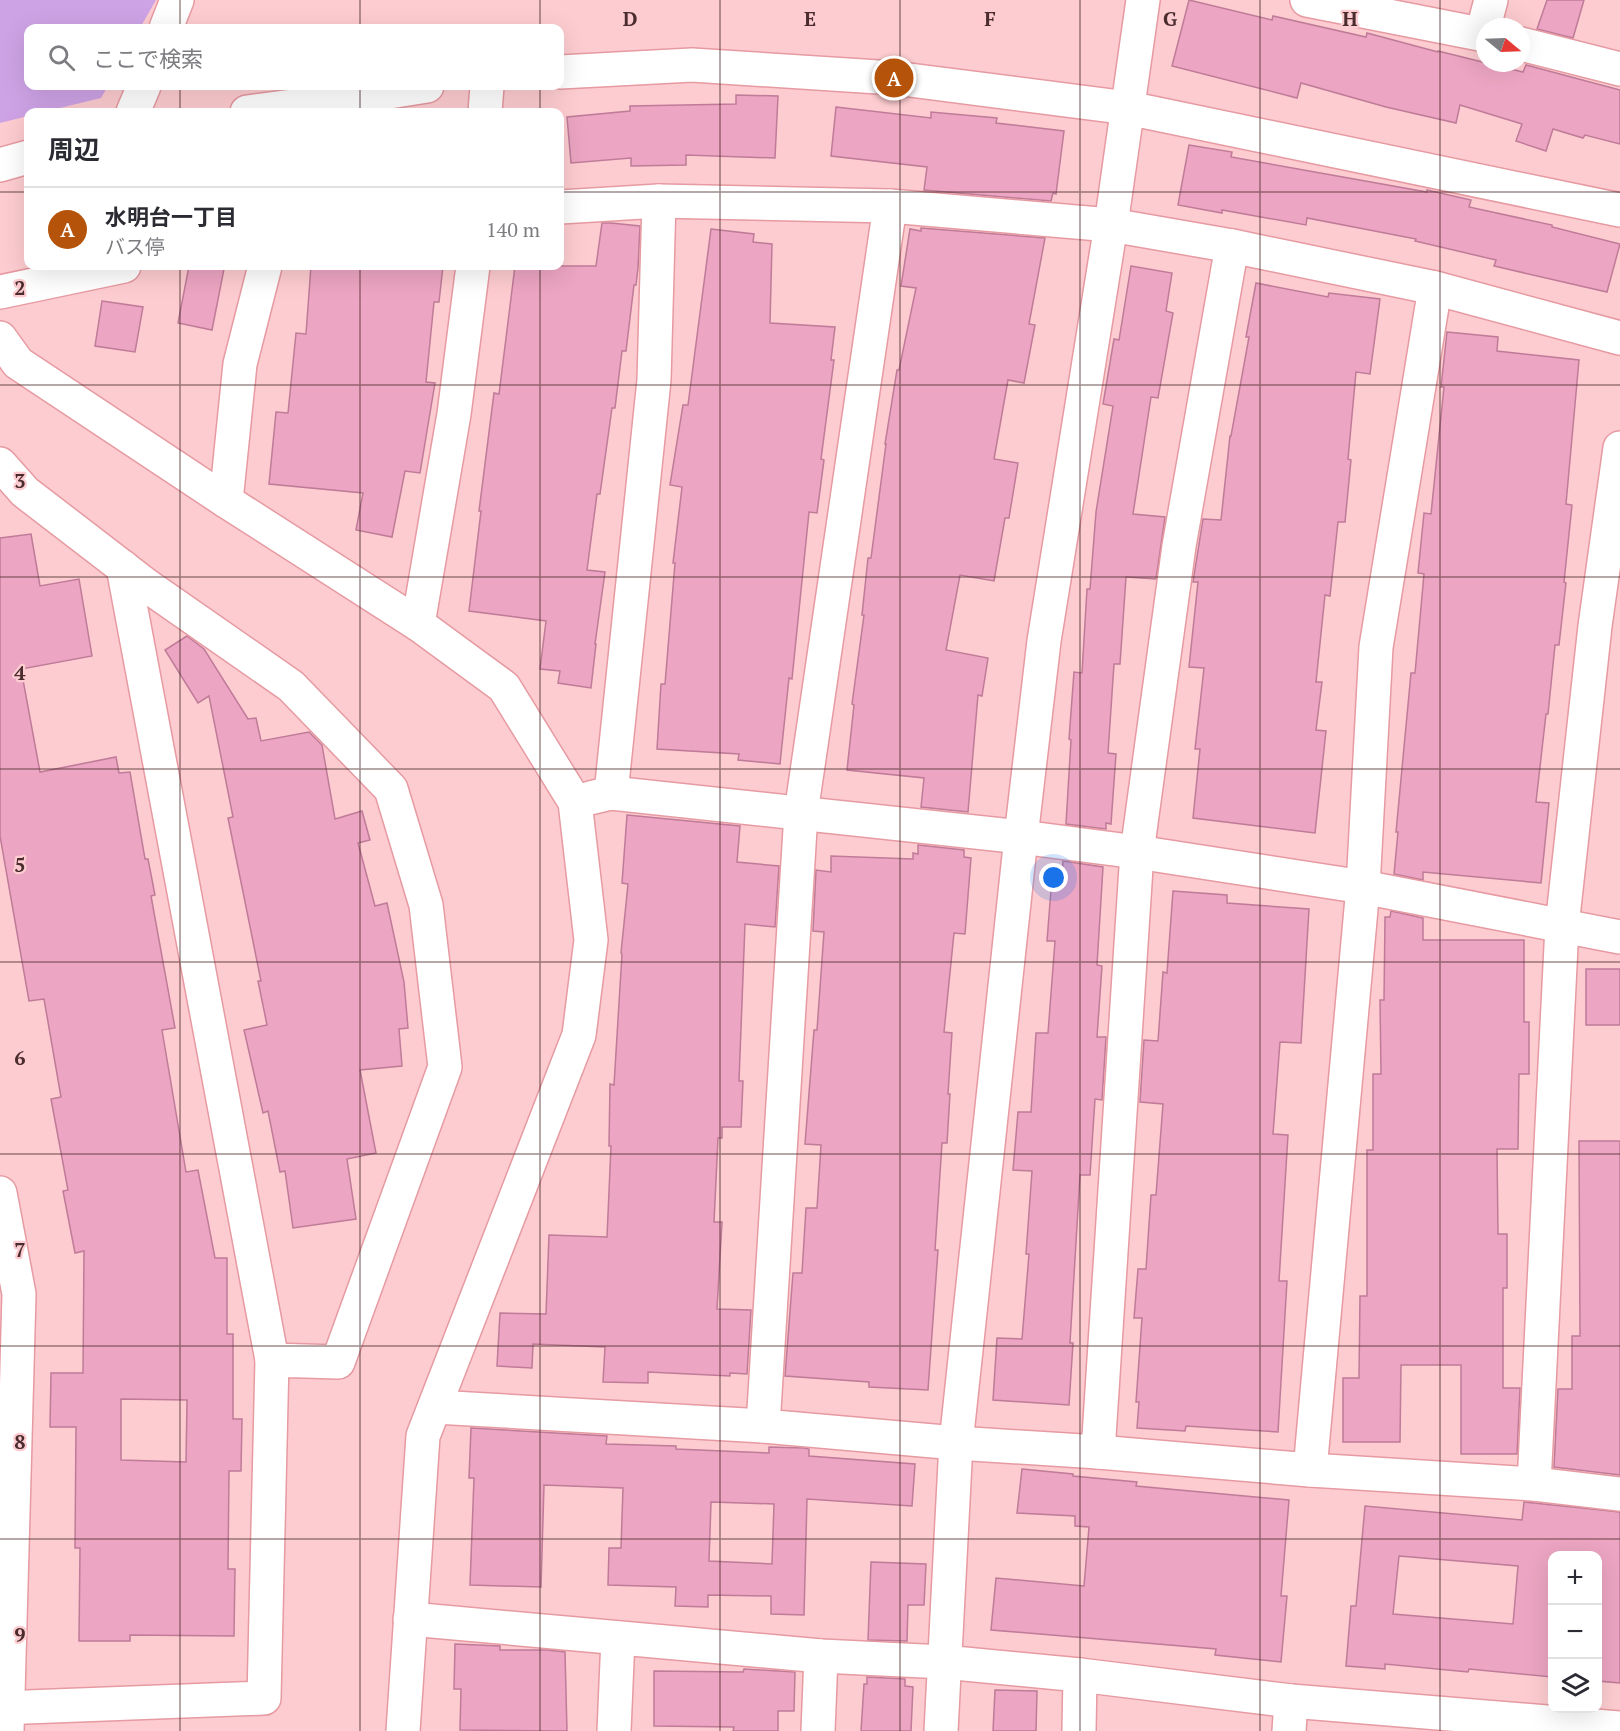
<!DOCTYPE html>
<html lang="ja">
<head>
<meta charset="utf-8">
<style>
  :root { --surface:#fff; --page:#f7f7f7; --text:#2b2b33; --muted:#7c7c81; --line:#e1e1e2; --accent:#b45309 }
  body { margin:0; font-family:"PT Serif","Noto Sans JP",serif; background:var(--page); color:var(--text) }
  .controls { position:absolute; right:18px; bottom:18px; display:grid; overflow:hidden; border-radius:12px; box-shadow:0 6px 24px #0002 }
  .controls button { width:54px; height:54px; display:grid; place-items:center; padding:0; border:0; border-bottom:2px solid var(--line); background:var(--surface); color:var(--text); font:30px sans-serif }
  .compass { position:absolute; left:1476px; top:18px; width:54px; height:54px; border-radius:50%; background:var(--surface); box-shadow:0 6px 24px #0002; rotate:109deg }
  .you { position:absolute; left:1054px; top:878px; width:21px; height:21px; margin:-15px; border:4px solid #fff; border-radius:50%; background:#1a73e8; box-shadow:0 0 0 9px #1a73e833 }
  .badge { display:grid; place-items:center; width:39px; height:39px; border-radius:50%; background:var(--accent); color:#fff; font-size:20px; font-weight:700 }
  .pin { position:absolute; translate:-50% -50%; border:3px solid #fff; box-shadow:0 2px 6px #0006 }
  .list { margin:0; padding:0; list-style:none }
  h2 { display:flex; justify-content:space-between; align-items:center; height:78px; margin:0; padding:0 24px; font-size:26px }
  h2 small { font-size:20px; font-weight:400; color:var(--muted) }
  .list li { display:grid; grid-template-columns:39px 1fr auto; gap:18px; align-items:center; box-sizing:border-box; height:84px; padding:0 24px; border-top:2px solid var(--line) }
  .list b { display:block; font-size:22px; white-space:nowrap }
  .list p { margin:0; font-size:20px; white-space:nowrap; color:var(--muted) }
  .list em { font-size:20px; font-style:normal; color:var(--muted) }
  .icon { flex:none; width:33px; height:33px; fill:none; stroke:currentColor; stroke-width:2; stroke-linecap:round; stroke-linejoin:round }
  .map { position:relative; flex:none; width:1620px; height:1731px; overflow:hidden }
  .search { position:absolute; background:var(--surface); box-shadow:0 6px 24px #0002; left:24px; top:24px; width:540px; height:66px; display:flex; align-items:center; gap:15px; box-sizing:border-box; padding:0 21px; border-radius:12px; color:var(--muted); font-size:22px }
  .panel { position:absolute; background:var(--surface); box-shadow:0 6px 24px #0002; left:24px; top:108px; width:540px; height:162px; border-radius:12px }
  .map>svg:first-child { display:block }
</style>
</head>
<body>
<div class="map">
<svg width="1620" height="1731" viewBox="0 0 1620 1731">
  <rect width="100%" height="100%" fill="#fdccd0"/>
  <path fill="#cea3e6" d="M0,0H156L140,28H28V86H108L101,98L43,112H28V116L0,123Z"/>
  <g fill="#eca5c2" stroke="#bf7b98" stroke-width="1.5" fill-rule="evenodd">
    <path d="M1189,0L1272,20L1273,16L1366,37L1367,33L1438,52V51L1523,72L1526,65L1620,90V144L1585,135L1583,138L1553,129L1546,151L1516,141L1522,124L1460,105L1456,123L1386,107L1301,83L1297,98L1172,66Z"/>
    <path d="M1547,0H1584L1573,38L1537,29Z"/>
    <path d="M736,95L778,96L775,158L686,155V165L631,166V158L571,163L567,117L630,111V106L736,104Z"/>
    <path d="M836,107L931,118V112L997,118L996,123L1064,131L1056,194L1053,193L1051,201L924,190L927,167L831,156Z"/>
    <path d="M1189,145L1232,152L1231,157L1427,192V190L1471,200L1469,207L1552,225V227L1620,244L1607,292L1494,266L1496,260L1415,241L1416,239L1307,218L1306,225L1222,210V213L1178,205Z"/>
    <path d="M602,223H611L640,226L638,268L636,285H634L626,351H622L615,408H612L600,494H597L587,570L605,572L595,644H596L591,688L558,683L560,671L540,669L546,621L469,611L481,511H479L494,393L499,394L515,266H596Z"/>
    <path d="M921,228L1045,238L1029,324L1035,325L1024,383L1008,380L994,459L1018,463L1009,518H1005L994,581L960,575L946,650L988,658L982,696L978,695L968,812L921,807L924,778L847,770L854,705L852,704L864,615H862L868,558H871L886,444H885L897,370H899L916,288L901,286L910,229L921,231Z"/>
    <path d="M711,229L754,234L753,242L772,244L770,323L835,327L831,360H834L821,459L824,460L817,513L809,512L792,679L789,678L780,764L738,760L739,754L657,749L661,684H665L675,563H673L682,487L670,485L683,405H688Z"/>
    <path d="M189,266H204L224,269L212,330L178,323Z"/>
    <path d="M311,266H443L439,302H434L426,382L435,383L420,473L405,471L392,537L356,530L363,493L269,484L276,412L288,413L296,333L306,334Z"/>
    <path d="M1131,266L1172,273L1166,311L1173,313L1158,398L1151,397L1133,514L1165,517L1156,579L1126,577L1120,664H1114L1108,753L1116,754L1111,824L1106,823V829L1066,824L1071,740L1069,739L1074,672L1082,673L1087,589H1090L1096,512L1113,406L1103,404L1114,339L1119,340Z"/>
    <path d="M1256,283L1328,297L1329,293L1380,299L1370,374L1356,372L1348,459L1351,460L1345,522H1338L1330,596L1325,595L1316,682H1322L1316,730L1326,731L1315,833L1193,818L1200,749H1195L1204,668L1189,667L1198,582H1193L1203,519L1221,520L1230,436H1231L1249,337H1246Z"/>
    <path d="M102,301L143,307L135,352L95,346Z"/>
    <path d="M1447,332L1498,337L1497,351L1579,360L1566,504L1572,505L1564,582L1566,583L1559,645H1555L1548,714H1546L1536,802L1549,803L1541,883L1423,872V880L1394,874L1398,832H1396L1411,673H1415L1424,574L1418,573L1424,513L1431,514L1444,387H1441Z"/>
    <path d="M31,534L40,586L79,579L92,656L21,669L40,772L116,757L119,773L130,772L145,859H148L155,895L151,896L175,1028L162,1030L186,1172L198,1170L215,1258H227V1334H233V1419H242L241,1471H229L228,1569H235L234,1636L130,1635V1641H79L80,1548H75L76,1427H50L51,1373H83L84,1251L75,1253L63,1191L68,1190L51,1099L61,1097L44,999L29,1001L0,836V538ZM121,1399L187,1400L186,1462L121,1460Z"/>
    <path d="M187,636L204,649L248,719L256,718L261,741L309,732L322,745L335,819L362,811L370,840L358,843L375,906L387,903L404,982L408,1028L399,1029L402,1066L360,1070L376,1153L347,1159L356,1219L293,1228L285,1171L280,1172L268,1111L263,1113L244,1030L267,1025L258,981H261L228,818L233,817L209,696L198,703L165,650Z"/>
    <path d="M627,815L740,826L737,862L779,866L775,927L745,924L739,1081H743L741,1127H722V1138H718L714,1222H722L717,1309L751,1310L747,1374L730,1373V1376L648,1372V1383L603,1382L605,1347L533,1344L532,1368L497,1366L500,1313L546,1314L549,1235L607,1237L611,1146H609L610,1084L614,1085L622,954L621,953L628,884L622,883Z"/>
    <path d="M918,845L964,850V857L971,858L965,934L954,933L944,1032L952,1033L948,1094H950L947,1143H942L935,1250H938L928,1390L869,1387V1382L785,1376L793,1273H802L806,1208H817L821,1145L805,1144L814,1030H817L824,932L813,931L816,870L831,872V856L913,859V853L918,854Z"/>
    <path d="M1063,861L1103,867L1097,965L1102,966L1097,1037H1106L1102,1100L1095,1099L1090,1175H1080L1070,1343H1073L1069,1405L993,1400L997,1338L1022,1339L1029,1254H1026L1032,1171L1013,1170L1018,1112H1031L1036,1033H1048L1055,941H1047L1052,877L1062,878Z"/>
    <path d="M1173,891L1227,895V903L1309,909L1301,1043L1280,1042L1273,1134L1288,1135L1279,1281H1287L1278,1432L1186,1426L1185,1431L1137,1428L1139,1402H1136L1142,1318H1134L1138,1269H1146L1151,1195H1156L1163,1104L1140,1102L1144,1040L1158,1041L1163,972L1167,973Z"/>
    <path d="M1391,911L1423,918V940H1524V1022H1529V1074H1519L1518,1149H1497L1498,1234H1507V1288H1503V1388H1520L1517,1454H1461V1365H1401L1400,1442H1343V1378H1359L1360,1296H1367V1150H1373V1074H1381L1380,1000H1384L1385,917H1390Z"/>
    <rect x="1586" y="969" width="34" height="56"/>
    <path d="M1579,1141H1620V1475L1554,1467L1558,1389H1572V1336H1580Z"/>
    <path d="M471,1428L607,1436L606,1444L676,1446V1449L769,1453V1447L804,1448L809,1449V1456L915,1464L912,1506L807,1499L804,1615L771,1614V1596L708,1595V1607L675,1606L676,1587L608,1585L609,1548H621L623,1488L544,1485L541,1587L470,1585L474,1478H469ZM711,1502L774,1504L772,1564L709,1561Z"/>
    <path d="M1022,1469L1073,1474V1476L1137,1482L1136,1486L1289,1500L1281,1596H1287L1281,1662L1215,1655L1216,1649L991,1630L996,1578L1084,1586L1089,1527L1075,1526V1516L1017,1513Z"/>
    <path d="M1524,1502L1620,1512V1683L1598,1681V1556H1552V1677L1469,1669L1468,1672L1385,1664V1669L1346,1666L1351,1606H1356L1365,1506L1522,1520ZM1399,1556L1518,1566L1513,1624L1393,1614Z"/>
    <path d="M871,1562L926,1564L924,1605H908L907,1641L868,1640Z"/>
    <path d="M455,1644L500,1646V1650H547L565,1652L567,1731L460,1730L461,1689H454Z"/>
    <path d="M744,1669L795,1672L794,1711H778V1731H733L734,1727L654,1726V1671L743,1672Z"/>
    <path d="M867,1677L905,1679V1686L913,1687L911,1731H861L864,1684H867Z"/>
    <path d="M995,1690L1037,1691L1036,1731H993Z"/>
  </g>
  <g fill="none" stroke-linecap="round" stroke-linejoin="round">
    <defs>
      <g id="minor">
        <path d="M1307,0L1485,35"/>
        <path d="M166,28L177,0"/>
        <path d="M1482,34L1491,0"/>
        <path d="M1521,44L1620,69"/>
        <path d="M560,72L692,65L894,78L1128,108L1620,210"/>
        <path d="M133,112L144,86"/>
        <path d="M247,112L345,99L427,86"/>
        <path d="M485,112L487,86"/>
        <path d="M0,165L28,157"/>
        <path d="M560,207L659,201L890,206L1111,225L1232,246L1435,288L1620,338"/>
        <path d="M0,292L124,266"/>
        <path d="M0,338L18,363L226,501L418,624L504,687L575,802L591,940L579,1035L423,1436L403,1731"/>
        <path d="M0,464L25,492L146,585L291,686L391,789L426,905L445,1067L338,1362L272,1360L264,1698L0,1708"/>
        <path d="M226,501L240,364L265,266"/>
        <path d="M123,567L272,1360"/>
        <path d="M418,624L454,414L473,266"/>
        <path d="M611,793L1021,837L1137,852L1363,887L1620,937"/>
        <path d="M590,798L611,793L654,380L659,201"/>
        <path d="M0,1193L19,1294L7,1731"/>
        <path d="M435,1407L763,1426L801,813L890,206"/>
        <path d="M763,1426L956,1443L1098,1452L1310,1470L1534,1484L1620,1494"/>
        <path d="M1098,1452L1137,852L1179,546L1232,246"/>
        <path d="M1310,1470L1363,887L1376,647L1435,288"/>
        <path d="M1534,1484L1562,926L1595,626L1620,448"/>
        <path d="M410,1619L821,1656L944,1662L1080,1675L1291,1701L1620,1728"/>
        <path d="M614,1731L618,1638"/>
        <path d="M818,1731L821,1656"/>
        <path d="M941,1731L956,1443L1021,837L1044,641L1111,225L1143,0"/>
        <path d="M1079,1731L1080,1675"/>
        <path d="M1289,1731L1291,1701"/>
      </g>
    </defs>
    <use href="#minor" stroke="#e69aa1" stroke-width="36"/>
    <use href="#minor" stroke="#fff" stroke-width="33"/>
  </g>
  <path fill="none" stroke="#4a2b2e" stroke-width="1.5" stroke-opacity="0.55" d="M180,0V28M360,0V28M540,0V28M720,0V1731M900,0V1731M1080,0V1731M1260,0V1731M1440,0V1731M180,86V112M360,86V112M540,86V112M0,192H28M560,192H1620M180,266V1731M360,266V1731M540,266V1731M0,385H1620M0,577H1620M0,769H1620M0,962H1620M0,1154H1620M0,1346H1620M0,1539H1620"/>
  <g font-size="20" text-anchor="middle" font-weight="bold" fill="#4a2b2e" stroke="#fdccd0" stroke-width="4.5" stroke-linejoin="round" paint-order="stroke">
    <text x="630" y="26">D</text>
    <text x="810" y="26">E</text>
    <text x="990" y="26">F</text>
    <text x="1170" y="26">G</text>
    <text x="1350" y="26">H</text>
    <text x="20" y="295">2</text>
    <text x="20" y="488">3</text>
    <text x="20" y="680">4</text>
    <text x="20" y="872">5</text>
    <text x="20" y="1065">6</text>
    <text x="20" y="1257">7</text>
    <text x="20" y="1449">8</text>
    <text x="20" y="1642">9</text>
  </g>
</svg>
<div class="controls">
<button>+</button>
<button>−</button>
<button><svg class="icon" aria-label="layers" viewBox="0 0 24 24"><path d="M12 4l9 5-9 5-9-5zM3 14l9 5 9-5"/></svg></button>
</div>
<svg class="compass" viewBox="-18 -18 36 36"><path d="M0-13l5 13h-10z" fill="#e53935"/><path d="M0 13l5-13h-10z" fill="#7c7c81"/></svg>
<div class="you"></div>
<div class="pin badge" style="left:894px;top:78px">A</div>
<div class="search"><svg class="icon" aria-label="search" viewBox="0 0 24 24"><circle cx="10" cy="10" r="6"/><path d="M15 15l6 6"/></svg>ここで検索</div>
<section class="panel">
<h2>周辺<small></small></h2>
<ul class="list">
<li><span class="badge">A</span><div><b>水明台一丁目</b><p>バス停</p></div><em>140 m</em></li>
</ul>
</section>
</div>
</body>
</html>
